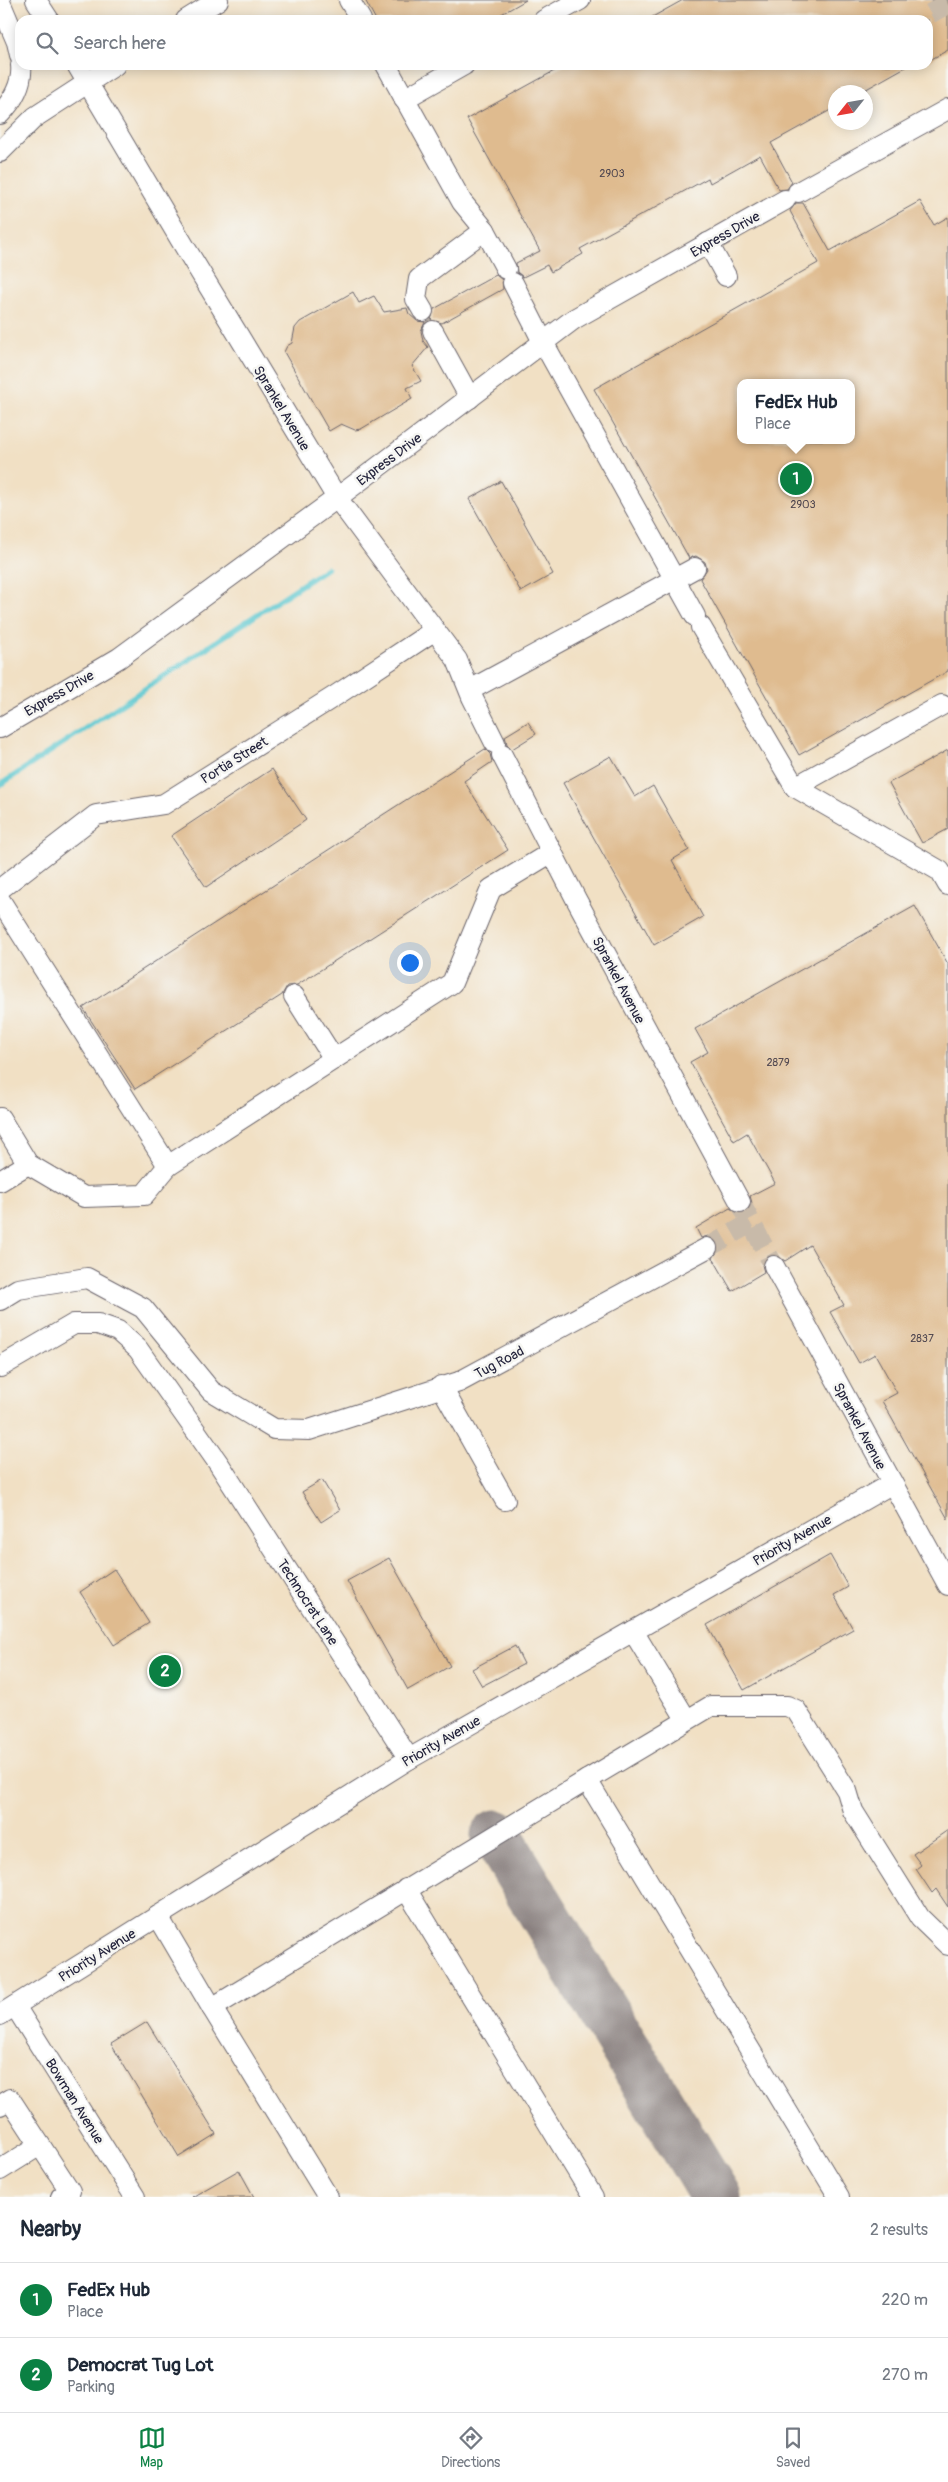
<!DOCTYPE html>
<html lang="en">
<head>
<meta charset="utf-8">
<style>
  :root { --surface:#fff; --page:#f2f2f3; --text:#1f2937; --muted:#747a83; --line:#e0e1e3; --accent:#0b8043 }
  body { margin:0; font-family:Pangolin,sans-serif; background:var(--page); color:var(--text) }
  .compass { position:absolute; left:828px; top:85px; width:45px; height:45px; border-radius:50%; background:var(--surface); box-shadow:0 2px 12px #0003; rotate:239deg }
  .you { position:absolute; left:409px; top:962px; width:18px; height:18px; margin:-12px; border:4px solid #fff; border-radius:50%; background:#1a73e8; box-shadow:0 0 0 8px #1a73e833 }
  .badge { display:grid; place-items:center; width:32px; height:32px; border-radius:50%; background:var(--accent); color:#fff; font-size:16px; font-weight:700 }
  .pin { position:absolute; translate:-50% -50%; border:2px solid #fff; box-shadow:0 1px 5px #0006 }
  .popup { position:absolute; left:737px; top:379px; width:118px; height:65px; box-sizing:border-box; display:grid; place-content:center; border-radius:10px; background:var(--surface); filter:drop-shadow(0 1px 4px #0005); font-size:16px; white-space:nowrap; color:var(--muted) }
  .popup b { font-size:19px; color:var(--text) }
  .popup::after { content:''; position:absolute; left:50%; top:100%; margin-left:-10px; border:10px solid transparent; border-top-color:var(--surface) }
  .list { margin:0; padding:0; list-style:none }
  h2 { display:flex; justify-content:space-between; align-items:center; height:65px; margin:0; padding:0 20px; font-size:21px }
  h2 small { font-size:16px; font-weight:400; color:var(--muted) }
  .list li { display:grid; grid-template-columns:32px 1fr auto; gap:15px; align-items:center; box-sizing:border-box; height:75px; padding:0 20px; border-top:1px solid var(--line) }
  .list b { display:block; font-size:19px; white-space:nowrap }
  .list p { margin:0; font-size:16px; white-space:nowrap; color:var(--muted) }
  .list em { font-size:16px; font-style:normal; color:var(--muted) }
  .icon { flex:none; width:28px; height:28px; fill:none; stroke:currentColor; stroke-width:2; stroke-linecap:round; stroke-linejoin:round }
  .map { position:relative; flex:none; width:948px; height:2197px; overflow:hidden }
  .search { position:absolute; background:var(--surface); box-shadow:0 2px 12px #0003; left:15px; right:15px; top:15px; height:55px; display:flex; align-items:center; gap:12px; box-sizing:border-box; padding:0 18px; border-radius:15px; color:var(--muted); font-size:19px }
  .sheet { height:215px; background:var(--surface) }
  nav { display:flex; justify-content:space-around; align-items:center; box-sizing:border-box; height:70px; border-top:1px solid var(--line); background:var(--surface); font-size:14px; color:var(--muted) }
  nav a { display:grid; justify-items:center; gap:2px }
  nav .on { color:var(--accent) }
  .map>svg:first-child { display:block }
</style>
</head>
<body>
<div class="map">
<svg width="948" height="2197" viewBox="0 0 948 2197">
  <rect width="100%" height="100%" fill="#f6f6f2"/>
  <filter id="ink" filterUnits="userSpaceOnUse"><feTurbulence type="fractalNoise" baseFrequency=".02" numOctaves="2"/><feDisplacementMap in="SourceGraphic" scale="10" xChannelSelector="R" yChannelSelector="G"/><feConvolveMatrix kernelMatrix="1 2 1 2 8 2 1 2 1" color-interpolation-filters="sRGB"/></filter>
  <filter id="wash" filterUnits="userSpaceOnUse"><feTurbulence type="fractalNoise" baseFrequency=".0096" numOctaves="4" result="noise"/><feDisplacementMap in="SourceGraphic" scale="20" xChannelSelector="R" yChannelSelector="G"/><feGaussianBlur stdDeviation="1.12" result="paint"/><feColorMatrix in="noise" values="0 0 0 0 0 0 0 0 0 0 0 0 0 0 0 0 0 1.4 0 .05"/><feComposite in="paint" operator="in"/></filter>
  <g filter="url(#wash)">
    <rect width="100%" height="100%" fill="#f1e0c4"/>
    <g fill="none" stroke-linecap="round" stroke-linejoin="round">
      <path stroke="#5ac7cf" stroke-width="5.5" d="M0,785L327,568"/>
      <path stroke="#8a8180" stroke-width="51" d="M496,1835L716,2197"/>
    </g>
    <g id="blocks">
      <g fill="#dfbb8f" fill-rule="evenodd">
        <path d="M365,0H526L491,20H376Z"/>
        <path d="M683,0H948V50L928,61V20H647Z"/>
        <path d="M565,65H909L861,92H836V107L771,143L792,182L787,189L779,190L760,155L710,183L708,178L580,249L583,254L551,272L547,265L523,277L517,272L516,263L540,251L467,119Z"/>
        <path d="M920,201L934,225L948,217V671L799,755L700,579L707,569L705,562L696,556L689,558L594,389L818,263L790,211L796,203H803L830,251ZM741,383H851V440H741Z"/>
        <path d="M496,275L502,280L503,289L442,323L431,320L434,309Z"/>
        <path d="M353,292L359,303L374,296L384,312L407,308L409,314L417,321L425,322L421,331L423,341L428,347L412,366L421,381L407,388L412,399L361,429L355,430L341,424L329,431L284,352L287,346L292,343L295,328L300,322Z"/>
        <path d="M501,481L553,574L521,592L469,499Z"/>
        <path d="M528,722L536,734L512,749L507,744L505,736Z"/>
        <path d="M485,749L490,754L492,762L464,781L508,850L297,985L287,986L282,995L135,1089L83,1008Z"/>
        <path d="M948,750V829L922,843L889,783Z"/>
        <path d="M611,756L635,797L653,786L689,850L672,860L703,917L654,945L563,783Z"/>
        <path d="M272,769L306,820L206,887L171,836Z"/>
        <path d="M915,906L948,964V1519L882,1401L897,1393L875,1354L859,1363L830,1312L844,1305L810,1245L785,1261L775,1254L768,1256L762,1265L764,1272L732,1291L713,1258L719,1249L717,1242L708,1236L701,1238L696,1228L730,1208L739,1214L746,1212L752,1203L750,1196L775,1183L747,1133L734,1141L690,1062L708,1052L695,1029Z"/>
        <path d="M322,1480L340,1510L321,1522L302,1492Z"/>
        <path d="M830,1555L848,1587L834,1595L853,1629L744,1690L707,1625Z"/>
        <path d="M389,1558L450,1666L408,1690L347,1581Z"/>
        <path d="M114,1569L149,1623L114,1645L80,1592Z"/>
        <path d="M515,1646L524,1664L482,1686L472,1669Z"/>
        <path d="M948,1830V1907L936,1889L932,1893L916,1869L921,1865L913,1854Z"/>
        <path d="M147,2022L216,2134L179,2157L111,2044Z"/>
        <path d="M239,2170L254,2197H192Z"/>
      </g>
    </g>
  </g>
  <g filter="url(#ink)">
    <use href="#blocks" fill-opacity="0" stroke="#6a646b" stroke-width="1"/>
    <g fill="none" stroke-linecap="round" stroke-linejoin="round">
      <g stroke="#c8baa9" stroke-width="20" stroke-dasharray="20 10" stroke-linecap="butt">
        <path d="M934,0L948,25"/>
        <path d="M740,1202L774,1266"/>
        <path d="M707,1248L751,1223"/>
      </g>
      <defs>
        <g id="minor">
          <path d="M36,0L49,20"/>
          <path d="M349,0L361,20"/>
          <path d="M0,2L17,42L20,55"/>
          <path d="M186,20L218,0"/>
          <path d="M544,20L580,0"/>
          <path d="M77,65L183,244L337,498L457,660L472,697L495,743"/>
          <path d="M386,65L462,202L485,230L506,269"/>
          <path d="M404,99L464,65"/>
          <path d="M0,114C13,101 23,83 21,65"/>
          <path d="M0,152L35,117L115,65"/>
          <path d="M798,192L948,109"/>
          <path d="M708,243L726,276"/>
          <path d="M513,283L543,342L695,616"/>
          <path d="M423,311L416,299L419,279L485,230"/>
          <path d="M433,331L470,398"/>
          <path d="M701,627L795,787L940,871L948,885"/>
          <path d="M470,690L695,568"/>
          <path d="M0,728L119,658L337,498L574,319L785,200"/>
          <path d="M502,755L576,899L740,1202"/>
          <path d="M795,787L942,705"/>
          <path d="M0,889L96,815L164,804L335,696L435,630"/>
          <path d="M0,900L168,1166L452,983L491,889L552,852"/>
          <path d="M294,996L334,1059"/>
          <path d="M0,1118L28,1164L84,1197L144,1195L168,1166"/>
          <path d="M0,1181L28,1164"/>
          <path d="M774,1266L948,1585"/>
          <path d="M0,1300L18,1289L87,1278L143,1308L211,1391L274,1429L309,1430L459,1382L707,1248"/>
          <path d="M0,1367L74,1324H98L118,1331L138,1349L219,1464L409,1759"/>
          <path d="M441,1386L505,1500"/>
          <path d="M633,1631L686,1719"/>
          <path d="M406,1889L593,2197"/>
          <path d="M158,1916L212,2008L328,2197"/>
          <path d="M15,2006L135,2197"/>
          <path d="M212,2008L587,1780"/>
          <path d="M0,2015L409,1759L891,1484"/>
          <path d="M0,2105L10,2099L70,2191L61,2197"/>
          <path d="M0,2170L40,2145"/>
          <path d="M839,2197L587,1780L711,1706H787L796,1710L847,1791L853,1811L920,1918L948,1945"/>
        </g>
      </defs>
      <use href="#minor" stroke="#6a646b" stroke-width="22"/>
      <use href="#minor" stroke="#fff" stroke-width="20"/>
    </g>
  </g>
  <g text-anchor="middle" stroke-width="5" stroke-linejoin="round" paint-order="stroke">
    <g font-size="11" fill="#514850">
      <text x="612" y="177">2903</text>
      <text x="803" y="508">2903</text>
      <text x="778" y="1066">2879</text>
      <text x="922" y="1342">2837</text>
    </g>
    <g font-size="14" fill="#22223b" stroke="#f6f6f2">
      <text transform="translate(725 234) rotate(-30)" y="5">Express Drive</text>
      <text transform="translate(282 408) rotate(59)" y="5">Sprankel Avenue</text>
      <text transform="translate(389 459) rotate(-37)" y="5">Express Drive</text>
      <text transform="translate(59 693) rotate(-30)" y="5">Express Drive</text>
      <text transform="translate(234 760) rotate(-32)" y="5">Portia Street</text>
      <text transform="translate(619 980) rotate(62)" y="5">Sprankel Avenue</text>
      <text transform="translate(499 1362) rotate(-28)" y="5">Tug Road</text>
      <text transform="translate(860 1426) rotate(62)" y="5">Sprankel Avenue</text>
      <text transform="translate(792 1540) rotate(-30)" y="5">Priority Avenue</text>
      <text transform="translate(308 1602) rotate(57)" y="5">Technocrat Lane</text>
      <text transform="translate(441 1741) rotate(-30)" y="5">Priority Avenue</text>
      <text transform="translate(97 1955) rotate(-32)" y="5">Priority Avenue</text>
      <text transform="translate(75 2101) rotate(58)" y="5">Bowman Avenue</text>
    </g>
  </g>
</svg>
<svg class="compass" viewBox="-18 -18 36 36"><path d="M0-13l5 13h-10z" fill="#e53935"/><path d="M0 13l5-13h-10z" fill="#747a83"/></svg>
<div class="you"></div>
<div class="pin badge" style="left:796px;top:479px">1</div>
<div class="popup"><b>FedEx Hub</b>Place</div>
<div class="pin badge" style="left:165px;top:1671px">2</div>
<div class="search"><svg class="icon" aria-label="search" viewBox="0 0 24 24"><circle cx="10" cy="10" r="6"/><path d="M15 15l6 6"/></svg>Search here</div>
</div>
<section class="sheet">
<h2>Nearby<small>2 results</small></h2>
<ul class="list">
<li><span class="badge">1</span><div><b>FedEx Hub</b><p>Place</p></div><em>220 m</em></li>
<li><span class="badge">2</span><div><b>Democrat Tug Lot</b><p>Parking</p></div><em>270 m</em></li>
</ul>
</section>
<nav>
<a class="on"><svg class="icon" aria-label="map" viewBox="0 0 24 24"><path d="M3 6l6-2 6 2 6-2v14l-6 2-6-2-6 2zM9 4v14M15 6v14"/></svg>Map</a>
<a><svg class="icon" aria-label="directions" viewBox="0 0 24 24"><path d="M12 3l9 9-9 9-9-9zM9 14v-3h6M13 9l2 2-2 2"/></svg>Directions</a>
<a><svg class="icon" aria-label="saved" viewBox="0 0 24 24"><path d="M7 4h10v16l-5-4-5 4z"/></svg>Saved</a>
</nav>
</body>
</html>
